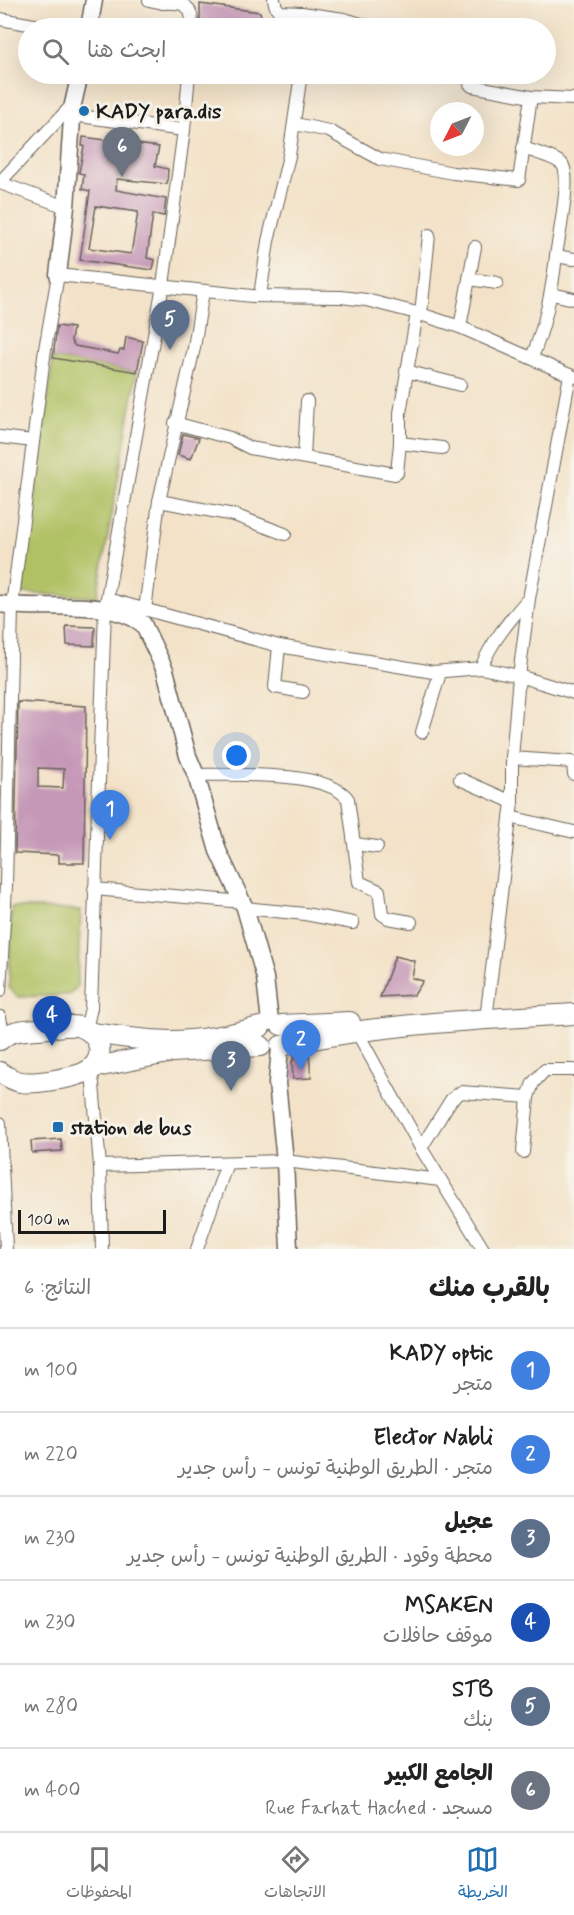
<!DOCTYPE html>
<html lang="ar">
<head>
<meta charset="utf-8">
<style>
  :root { --surface:#fff; --page:#f2f2f2; --text:#222; --muted:#767676; --line:#e0e0e0; --accent:#1f6fb2 }
  body { margin:0; font-family:Mynerve,"Playpen Sans Arabic",sans-serif; background:var(--page); color:var(--text); direction:rtl }
  .compass { position:absolute; left:430px; top:102px; width:54px; height:54px; border-radius:50%; background:var(--surface); box-shadow:0 6px 24px #0002; rotate:228deg }
  .scale { position:absolute; left:18px; bottom:15px; width:148px; box-sizing:border-box; padding-left:6px; border:3px solid #1c1c1c; border-top:0; font-size:16px; line-height:21px; white-space:nowrap; color:#1c1c1c; -webkit-text-stroke:4px #f7f3e8; paint-order:stroke }
  .you { position:absolute; left:237px; top:756px; width:21px; height:21px; margin:-15px; border:4px solid #fff; border-radius:50%; background:#1a73e8; box-shadow:0 0 0 9px #1a73e833 }
  .badge { display:grid; place-items:center; width:39px; height:39px; border-radius:50%; background:var(--accent); color:#fff; font-size:20px; font-weight:700 }
  .pin { position:absolute; translate:-50% -50px; filter:drop-shadow(0 2px 3px #0008) }
  .pin::after { content:''; position:absolute; top:32px; width:21px; height:18px; background:inherit; clip-path:polygon(0 0,100% 0,50% 100%) }
  .list { margin:0; padding:0; list-style:none }
  h2 { display:flex; justify-content:space-between; align-items:center; height:78px; margin:0; padding:0 24px; font-size:26px }
  h2 small { font-size:20px; font-weight:400; color:var(--muted) }
  .list li { display:grid; grid-template-columns:39px 1fr auto; gap:18px; align-items:center; box-sizing:border-box; height:84px; padding:0 24px; border-top:2px solid var(--line) }
  .list b { display:block; font-size:22px; white-space:nowrap }
  .list p { margin:0; font-size:20px; white-space:nowrap; color:var(--muted) }
  .list em { font-size:20px; font-style:normal; color:var(--muted) }
  .icon { flex:none; width:33px; height:33px; fill:none; stroke:currentColor; stroke-width:2; stroke-linecap:round; stroke-linejoin:round }
  .map { position:relative; flex:none; width:574px; height:1249px; overflow:hidden; direction:ltr }
  .search { position:absolute; background:var(--surface); box-shadow:0 6px 24px #0002; left:18px; right:18px; top:18px; height:66px; display:flex; align-items:center; gap:15px; box-sizing:border-box; padding:0 21px; border-radius:33px; color:var(--muted); font-size:22px }
  .sheet { height:582px; background:var(--surface) }
  nav { display:flex; justify-content:space-around; align-items:center; box-sizing:border-box; height:84px; border-top:2px solid var(--line); background:var(--surface); font-size:16px; color:var(--muted) }
  nav a { display:grid; justify-items:center; gap:3px }
  nav .on { color:var(--accent) }
  .map>svg:first-child { display:block }
</style>
</head>
<body>
<div class="map">
<svg width="574" height="1249" viewBox="0 0 574 1249">
  <rect width="100%" height="100%" fill="#f7f3e8"/>
  <filter id="ink" filterUnits="userSpaceOnUse"><feTurbulence type="fractalNoise" baseFrequency=".0167" numOctaves="2"/><feDisplacementMap in="SourceGraphic" scale="12" xChannelSelector="R" yChannelSelector="G"/><feConvolveMatrix kernelMatrix="1 2 1 2 8 2 1 2 1" color-interpolation-filters="sRGB"/></filter>
  <filter id="wash" filterUnits="userSpaceOnUse"><feTurbulence type="fractalNoise" baseFrequency=".008" numOctaves="4" result="noise"/><feDisplacementMap in="SourceGraphic" scale="24" xChannelSelector="R" yChannelSelector="G"/><feGaussianBlur stdDeviation="1.35" result="paint"/><feColorMatrix in="noise" values="0 0 0 0 0 0 0 0 0 0 0 0 0 0 0 0 0 1.4 0 .05"/><feComposite in="paint" operator="in"/></filter>
  <g filter="url(#wash)">
    <rect width="100%" height="100%" fill="#f3e2c8"/>
    <g fill="#b0c164" stroke="#666e40" stroke-width="1.5">
      <path d="M53,358L137,372L97,597L22,593Z"/>
      <path d="M11,907L81,910L77,987L69,995L17,997L9,987Z"/>
    </g>
    <g id="blocks">
      <g fill="#c598b7" fill-rule="evenodd">
        <path d="M200,4L260,12L264,28H200Z"/>
        <path d="M83,137L159,147L155,166L168,169L167,184L117,179L116,190L166,199L164,216L153,214L147,258L155,260L153,270L80,260L90,191L82,189L84,174L79,173L84,146H82ZM96,206L138,212L131,254L89,248Z"/>
        <path d="M57,326L73,328L71,341L75,346L118,354L120,350H124L126,337L143,341L137,372L53,358Z"/>
        <path d="M183,434L199,438L191,459L178,455Z"/>
        <path d="M66,626L95,627L94,646L67,645Z"/>
        <path d="M18,702L86,706L84,863H59V855L15,853ZM38,768L64,769L63,788L38,787Z"/>
        <path d="M395,956L415,961L412,978L423,981L414,995L380,997Z"/>
        <path d="M309,1052L311,1078L293,1079L292,1062L295,1056Z"/>
        <path d="M61,1139L62,1151L32,1153L31,1141Z"/>
      </g>
    </g>
  </g>
  <g filter="url(#ink)">
    <use href="#blocks" fill-opacity="0" stroke="#676158" stroke-width="1.5"/>
    <g fill="none" stroke-linecap="round" stroke-linejoin="round">
      <defs>
        <g id="street">
          <path d="M149,0L163,3"/>
          <path d="M164,0L163,3C185,2 193,5 192,28"/>
          <path d="M274,0L276,7L280,12L302,13V28"/>
          <path d="M302,13L344,19L375,28"/>
          <path d="M0,19L51,28"/>
          <path d="M471,74L470,84L472,86L531,97L574,99"/>
          <path d="M72,115L184,130"/>
          <path d="M295,124L329,131L380,159L453,173L519,180L531,97"/>
          <path d="M523,148C532,151 556,158 562,164C572,175 558,240 556,256L574,259"/>
          <path d="M0,182L73,104"/>
          <path d="M0,183L66,207"/>
          <path d="M469,279L497,283"/>
          <path d="M552,294L574,299"/>
          <path d="M260,296L268,241L289,156L301,74"/>
          <path d="M417,313L400,413V443L442,448"/>
          <path d="M421,314L429,235"/>
          <path d="M460,327L475,247"/>
          <path d="M532,357C546,324 552,292 556,256"/>
          <path d="M406,371L460,385"/>
          <path d="M175,423L230,438L250,448L395,474L397,473L400,443"/>
          <path d="M0,437L33,441"/>
          <path d="M304,457L307,401"/>
          <path d="M159,501L234,515L285,534"/>
          <path d="M107,599L279,646L433,672L481,668L519,676L574,693"/>
          <path d="M145,610L159,501L194,348L203,291"/>
          <path d="M279,646L275,687L303,692"/>
          <path d="M481,668C491,642 510,620 528,599"/>
          <path d="M422,732L440,673"/>
          <path d="M512,758L571,762L573,764L574,774"/>
          <path d="M196,775C230,775 327,770 348,799L359,882L379,891L382,914L388,918L411,922"/>
          <path d="M460,779L512,802"/>
          <path d="M510,817L574,832"/>
          <path d="M355,844L377,847"/>
          <path d="M94,889L243,902"/>
          <path d="M245,908L305,914L353,923"/>
          <path d="M0,991L6,886L12,606L45,349L58,275L252,296L341,297L366,300L417,313L460,327L574,377"/>
          <path d="M487,1011L512,802V758L519,676L529,599L570,375"/>
          <path d="M0,1017L3,1036"/>
          <path d="M86,1029L91,1008L105,609L163,285L184,130L189,74"/>
          <path d="M357,1032L421,1148L483,1249"/>
          <path d="M87,1071L92,1078L93,1084L100,1166L102,1249"/>
          <path d="M0,1123L6,1249"/>
          <path d="M421,1148L451,1100L461,1092L528,1097L533,1083L545,1070H574"/>
          <path d="M523,1152L528,1097"/>
          <path d="M100,1166L285,1161L440,1180"/>
          <path d="M197,1249L227,1163"/>
        </g>
        <g id="secondary">
          <path d="M89,28L94,0"/>
          <path d="M58,275L66,207L73,104L80,74"/>
          <path d="M0,604C43,611 107,597 143,624L165,670L188,756L196,775L218,851L245,908L265,978L270,1022"/>
          <path d="M280,1047L277,1083L285,1161L289,1249"/>
        </g>
        <g id="primary">
          <path d="M281,1025L350,1022"/>
          <path d="M91,1033C118,1036 144,1041 171,1041C201,1041 230,1035 260,1027"/>
          <path d="M0,1040C12,1028 33,1030 48,1028C58,1027 71,1024 81,1027C100,1034 107,1057 89,1070C77,1078 34,1084 21,1082C13,1081 6,1076 0,1072"/>
          <path d="M281,1046C377,1023 477,1020 574,1014"/>
          <path d="M91,1068L173,1052L261,1046"/>
        </g>
      </defs>
      <use href="#street" stroke="#676158" stroke-width="14"/>
      <use href="#secondary" stroke="#676158" stroke-width="19"/>
      <use href="#primary" stroke="#676158" stroke-width="22"/>
      <use href="#street" stroke="#fff" stroke-width="12"/>
      <use href="#secondary" stroke="#fff" stroke-width="16"/>
      <use href="#primary" stroke="#fff" stroke-width="20"/>
    </g>
  </g>
  <g fill="#1f6fb2" stroke="#f7f3e8" stroke-width="2">
    <circle cx="84" cy="111" r="6"/>
    <rect x="52" y="1121" width="12" height="12" rx="3"/>
  </g>
  <g text-anchor="middle" stroke-width="6" stroke-linejoin="round" paint-order="stroke">
    <g font-size="21" font-weight="bold" fill="#1c1c1c" stroke="#f7f3e8" text-anchor="start">
      <text x="96" y="118">KADY para.dis</text>
      <text x="70" y="1134">station de bus</text>
    </g>
  </g>
</svg>
<svg class="compass" viewBox="-18 -18 36 36"><path d="M0-13l5 13h-10z" fill="#e53935"/><path d="M0 13l5-13h-10z" fill="#767676"/></svg>
<div class="scale">100 m</div>
<div class="you"></div>
<div class="pin badge" style="left:110px;top:840px;background:#3f7fe0">1</div>
<div class="pin badge" style="left:301px;top:1070px;background:#3f7fe0">2</div>
<div class="pin badge" style="left:231px;top:1091px;background:#5c6f8a">3</div>
<div class="pin badge" style="left:52px;top:1046px;background:#1a4fb4">4</div>
<div class="pin badge" style="left:170px;top:350px;background:#5c6f8a">5</div>
<div class="pin badge" style="left:122px;top:177px;background:#6b7280">6</div>
<div class="search"><svg class="icon" aria-label="search" viewBox="0 0 24 24"><circle cx="10" cy="10" r="6"/><path d="M15 15l6 6"/></svg>ابحث هنا</div>
</div>
<section class="sheet">
<h2>بالقرب منك<small>النتائج: 6</small></h2>
<ul class="list">
<li><span class="badge" style="background:#3f7fe0">1</span><div><b>KADY optic</b><p>متجر</p></div><em>100 m</em></li>
<li><span class="badge" style="background:#3f7fe0">2</span><div><b>Elector Nabli</b><p>متجر · الطريق الوطنية تونس - رأس جدير</p></div><em>220 m</em></li>
<li><span class="badge" style="background:#5c6f8a">3</span><div><b>عجيل</b><p>محطة وقود · الطريق الوطنية تونس - رأس جدير</p></div><em>230 m</em></li>
<li><span class="badge" style="background:#1a4fb4">4</span><div><b>MSAKEN</b><p>موقف حافلات</p></div><em>230 m</em></li>
<li><span class="badge" style="background:#5c6f8a">5</span><div><b>STB</b><p>بنك</p></div><em>280 m</em></li>
<li><span class="badge" style="background:#6b7280">6</span><div><b>الجامع الكبير</b><p>مسجد · Rue Farhat Hached</p></div><em>400 m</em></li>
</ul>
</section>
<nav>
<a class="on"><svg class="icon" aria-label="map" viewBox="0 0 24 24"><path d="M3 6l6-2 6 2 6-2v14l-6 2-6-2-6 2zM9 4v14M15 6v14"/></svg>الخريطة</a>
<a><svg class="icon" aria-label="directions" viewBox="0 0 24 24"><path d="M12 3l9 9-9 9-9-9zM9 14v-3h6M13 9l2 2-2 2"/></svg>الاتجاهات</a>
<a><svg class="icon" aria-label="saved" viewBox="0 0 24 24"><path d="M7 4h10v16l-5-4-5 4z"/></svg>المحفوظات</a>
</nav>
</body>
</html>
